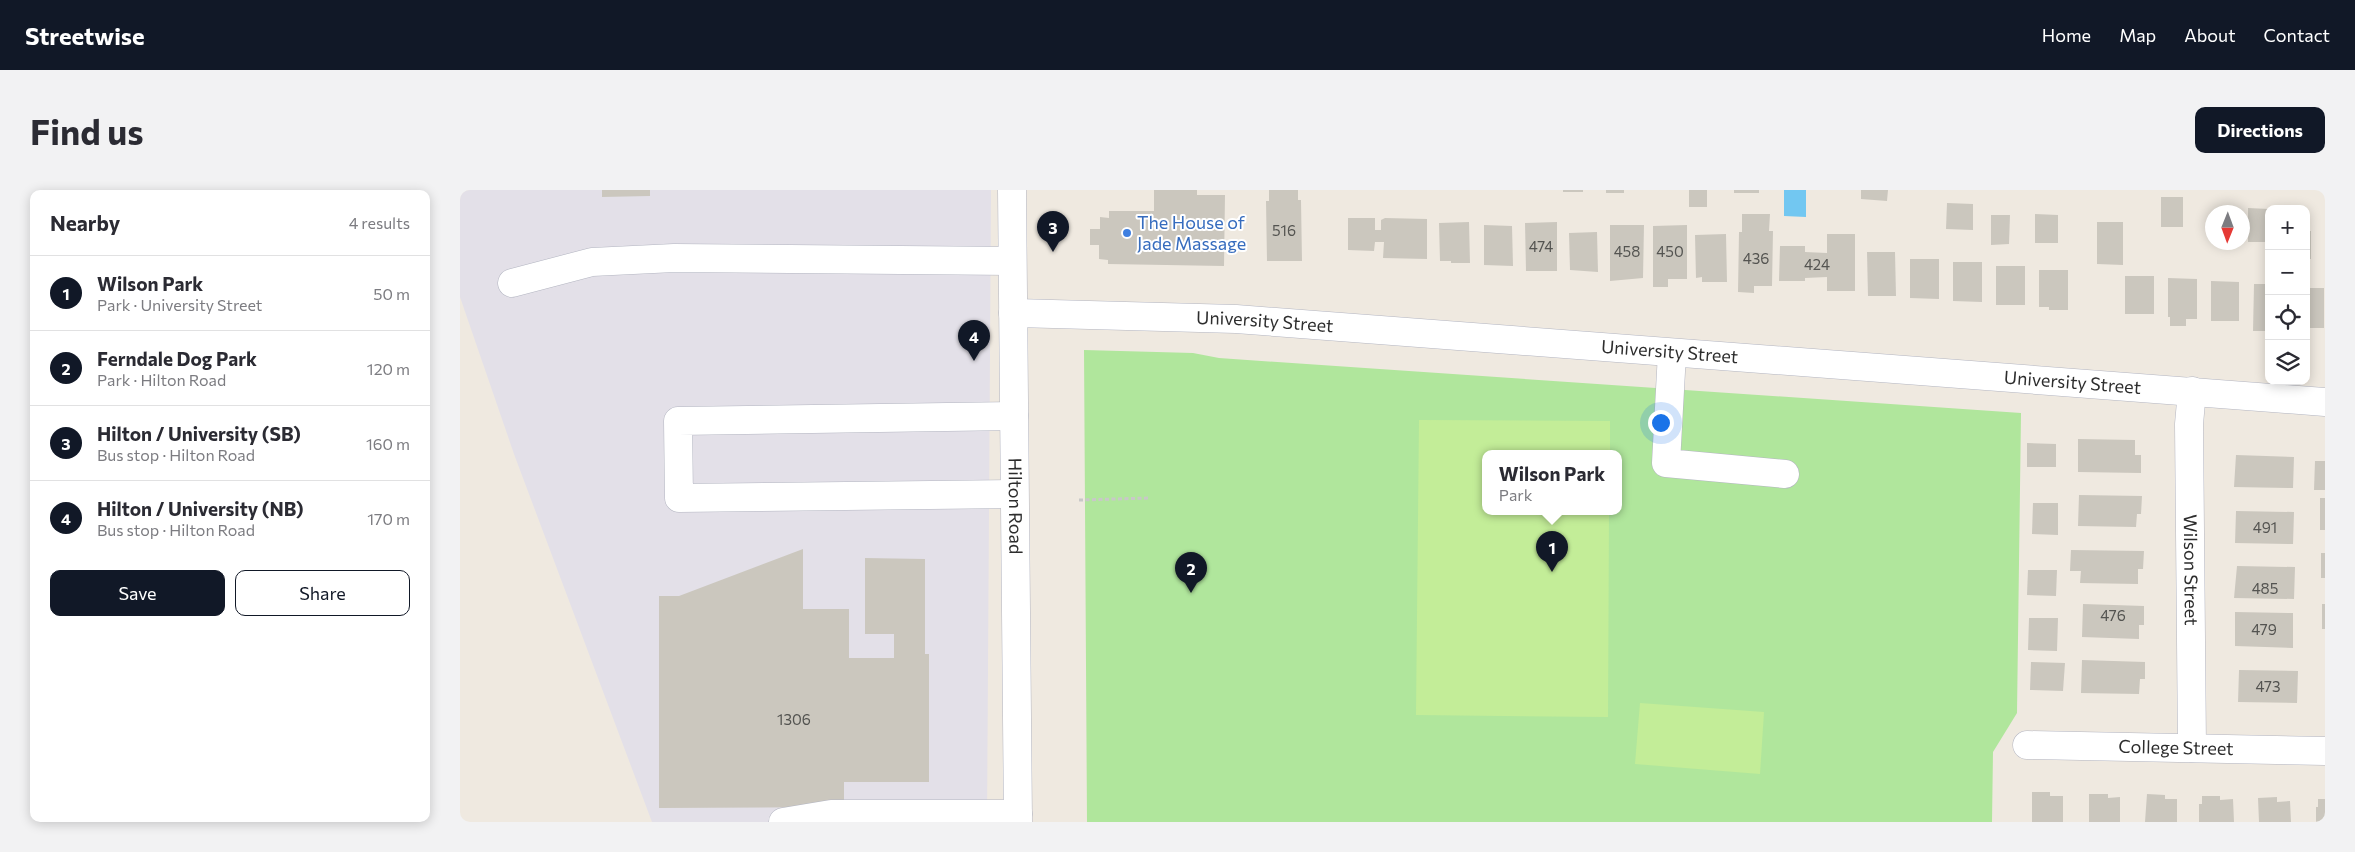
<!DOCTYPE html>
<html lang="en">
<head>
<meta charset="utf-8">
<style>
  :root { --surface:#fff; --page:#f2f2f3; --text:#2b2b33; --muted:#7c7c81; --line:#e1e1e2; --accent:#111827 }
  body { margin:0; font-family:Commissioner,sans-serif; background:var(--page); color:var(--text) }
  .controls { position:absolute; right:15px; top:15px; display:grid; overflow:hidden; border-radius:10px; box-shadow:0 2px 12px #0003 }
  .controls button { width:45px; height:45px; display:grid; place-items:center; padding:0; border:0; border-bottom:1px solid var(--line); background:var(--surface); color:var(--text); font:25px sans-serif }
  .compass { position:absolute; left:1745px; top:15px; width:45px; height:45px; border-radius:50%; background:var(--surface); box-shadow:0 2px 12px #0003; rotate:181deg }
  .you { position:absolute; left:1200px; top:232px; width:18px; height:18px; margin:-12px; border:4px solid #fff; border-radius:50%; background:#1a73e8; box-shadow:0 0 0 8px #1a73e833 }
  .badge { display:grid; place-items:center; width:32px; height:32px; border-radius:50%; background:var(--accent); color:#fff; font-size:16px; font-weight:700 }
  .pin { position:absolute; translate:-50% -41px; filter:drop-shadow(0 1px 2px #0008) }
  .pin::after { content:''; position:absolute; top:26px; width:18px; height:15px; background:inherit; clip-path:polygon(0 0,100% 0,50% 100%) }
  .popup { position:absolute; left:1022px; top:260px; width:140px; height:65px; box-sizing:border-box; display:grid; place-content:center; border-radius:10px; background:var(--surface); filter:drop-shadow(0 1px 4px #0005); font-size:16px; white-space:nowrap; color:var(--muted) }
  .popup b { font-size:19px; color:var(--text) }
  .popup::after { content:''; position:absolute; left:50%; top:100%; margin-left:-10px; border:10px solid transparent; border-top-color:var(--surface) }
  .list { margin:0; padding:0; list-style:none }
  h2 { display:flex; justify-content:space-between; align-items:center; height:65px; margin:0; padding:0 20px; font-size:21px }
  h2 small { font-size:16px; font-weight:400; color:var(--muted) }
  .list li { display:grid; grid-template-columns:32px 1fr auto; gap:15px; align-items:center; box-sizing:border-box; height:75px; padding:0 20px; border-top:1px solid var(--line) }
  .list b { display:block; font-size:19px; white-space:nowrap }
  .list p { margin:0; font-size:16px; white-space:nowrap; color:var(--muted) }
  .list em { font-size:16px; font-style:normal; color:var(--muted) }
  .actions { display:flex; gap:10px; padding:15px 20px }
  .actions a { flex:1; padding:11px 0; border:1px solid var(--accent); border-radius:10px; text-align:center; font-size:18px; color:var(--accent) }
  .actions .main { background:var(--accent); color:#fff }
  .icon { flex:none; width:28px; height:28px; fill:none; stroke:currentColor; stroke-width:2; stroke-linecap:round; stroke-linejoin:round }
  .map { position:relative; flex:none; width:1865px; height:632px; overflow:hidden; border-radius:10px }
  header { display:flex; align-items:center; gap:30px; box-sizing:border-box; height:70px; padding:0 25px; background:var(--accent); color:#fff }
  header strong { font-size:24px }
  nav { display:flex; gap:28px; margin-inline-start:auto; font-size:18px }
  .intro { display:flex; align-items:center; justify-content:space-between; box-sizing:border-box; height:120px; padding:0 30px }
  h1 { margin:0; font-size:35px }
  .button { padding:12px 22px; border-radius:10px; background:var(--accent); color:#fff; font-size:18px; font-weight:700 }
  main { display:flex; gap:30px; padding:0 30px }
  aside { flex:1; background:var(--surface); border-radius:10px; box-shadow:0 2px 12px #0003 }
  .map>svg:first-child { display:block }
</style>
</head>
<body>
<header>
<strong>Streetwise</strong>
<nav><a>Home</a><a>Map</a><a>About</a><a>Contact</a></nav>
</header>
<div class="intro"><h1>Find us</h1><a class="button">Directions</a></div>
<main>
<aside>
<h2>Nearby<small>4 results</small></h2>
<ul class="list">
<li><span class="badge">1</span><div><b>Wilson Park</b><p>Park · University Street</p></div><em>50 m</em></li>
<li><span class="badge">2</span><div><b>Ferndale Dog Park</b><p>Park · Hilton Road</p></div><em>120 m</em></li>
<li><span class="badge">3</span><div><b>Hilton / University (SB)</b><p>Bus stop · Hilton Road</p></div><em>160 m</em></li>
<li><span class="badge">4</span><div><b>Hilton / University (NB)</b><p>Bus stop · Hilton Road</p></div><em>170 m</em></li>
</ul>
<div class="actions"><a class="main">Save</a><a>Share</a></div>
</aside>
<div class="map">
<svg width="1865" height="632" viewBox="0 0 1865 632">
  <rect width="100%" height="100%" fill="#efe9e0"/>
  <path fill="#e3e0e8" d="M0,0H531L527,632H192L54,264L0,107Z"/>
  <path fill="#b0e69c" fill-rule="evenodd" d="M624,160L733,163L759,168L1561,223L1557,523L1533,562L1532,632H627ZM1026,263H1158V321H1026Z"/>
  <g fill="#c3ed98">
    <path d="M959,230L1150,231V263H1026V321H1149L1148,527L956,525Z"/>
    <path d="M1180,513L1304,522L1300,584L1175,574Z"/>
  </g>
  <path fill="#72c7f1" d="M1324,0H1346V27L1324,26Z"/>
  <g fill="#cbc7be">
    <path d="M142,0H190V6L142,7Z"/>
    <path d="M694,0H737V5H765L764,76L648,74V70L639,69V55H630V39H640V27L649,28V21H694Z"/>
    <path d="M809,0H838V10H841L842,71H807L806,11H809Z"/>
    <rect x="1103" y="0" width="20" height="2"/>
    <rect x="1146" y="0" width="18" height="3"/>
    <rect x="1229" y="0" width="18" height="17"/>
    <rect x="1274" y="0" width="25" height="3"/>
    <path d="M1401,0H1428L1427,11L1401,9Z"/>
    <rect x="1701" y="7" width="22" height="30"/>
    <path d="M1487,13L1513,14V40L1486,39Z"/>
    <path d="M1788,18L1809,19V52H1788Z"/>
    <path d="M1282,24H1310L1309,41H1313L1312,96H1294V103L1278,102L1279,42H1282Z"/>
    <path d="M1575,24L1598,25V53H1575Z"/>
    <path d="M1531,25H1550L1549,54L1531,55Z"/>
    <path d="M888,28H915V40H921V30L925,28L967,29V69L923,68L924,52H915L914,61L888,60Z"/>
    <path d="M1009,32L1010,73H991V71H980L979,33Z"/>
    <path d="M1097,32V81H1066L1065,33Z"/>
    <path d="M1637,32H1663V75L1637,74Z"/>
    <path d="M1024,35L1052,36L1053,76L1024,75Z"/>
    <path d="M1150,35H1184L1183,88L1150,91Z"/>
    <path d="M1227,35V89H1208V97H1193V36Z"/>
    <rect x="1846" y="41" width="5" height="28"/>
    <path d="M1137,42L1138,82L1110,80L1109,43Z"/>
    <path d="M1266,44L1267,92H1242V87L1236,88L1235,45Z"/>
    <path d="M1367,44H1395V101H1367V87L1345,88V91H1319L1320,56H1345V62L1367,63Z"/>
    <path d="M1407,62H1435L1436,106H1408Z"/>
    <path d="M1450,69H1479V109L1450,108Z"/>
    <path d="M1493,72H1522V112L1493,111Z"/>
    <rect x="1536" y="76" width="29" height="39"/>
    <path d="M1579,80H1608V120H1589V117H1579Z"/>
    <rect x="1665" y="86" width="29" height="38"/>
    <path d="M1708,88L1737,89V129H1726V136H1710V127H1708Z"/>
    <path d="M1751,91L1779,92V131H1751Z"/>
    <path d="M1794,94H1809V141H1793Z"/>
    <rect x="1846" y="98" width="18" height="40"/>
    <path d="M1618,249L1675,250V265H1681V283L1618,282Z"/>
    <path d="M1567,253L1596,254V277H1567Z"/>
    <path d="M1776,265L1834,267L1833,298L1774,297Z"/>
    <path d="M1855,271H1865V300H1854Z"/>
    <path d="M1619,305L1682,306L1681,324H1677L1676,337L1618,336Z"/>
    <rect x="1860" y="308" width="5" height="32"/>
    <path d="M1573,313H1598V345L1572,344Z"/>
    <path d="M1776,321L1834,322L1833,354L1775,353Z"/>
    <path d="M343,359V419H389V468H434V444H405V368L465,369V464H469V592H384V617L199,618V406H219Z"/>
    <path d="M1611,360L1684,361L1683,379H1678V394L1620,393L1621,381H1610Z"/>
    <rect x="1861" y="363" width="4" height="25"/>
    <path d="M1777,376L1835,377L1834,409L1774,408Z"/>
    <path d="M1568,380H1597L1596,406L1567,405Z"/>
    <path d="M1623,414L1684,416V435H1679V449L1622,447Z"/>
    <rect x="1862" y="414" width="3" height="25"/>
    <path d="M1775,422L1833,423V458L1775,456Z"/>
    <path d="M1569,428H1598L1597,461L1568,460Z"/>
    <path d="M1622,470L1685,472V489H1680L1679,504L1621,503Z"/>
    <path d="M1571,472L1605,473L1603,501L1570,500Z"/>
    <path d="M1779,480L1838,481L1837,513L1778,512Z"/>
    <path d="M1572,602H1590V606H1603V632H1572Z"/>
    <path d="M1629,604H1648V608L1660,607V632H1629Z"/>
    <path d="M1687,604L1705,605V609H1717V632H1685Z"/>
    <path d="M1742,606H1760V610L1773,609L1774,632H1739V614H1742Z"/>
    <path d="M1817,607V612L1830,611L1831,632H1799L1798,608Z"/>
    <path d="M1858,609H1865V632H1856V617H1858Z"/>
  </g>
  <g fill="none" stroke-linecap="round" stroke-linejoin="round">
    <defs>
      <g id="minor">
        <path id="s1" d="M552,0L558,632"/>
        <path d="M52,93L132,72L214,68L552,71"/>
        <path id="s2" d="M553,123L776,129L1865,212"/>
        <path d="M1212,163L1206,273L1325,284"/>
        <path id="s3" d="M1732,201L1729,234L1732,558"/>
        <path d="M554,226L218,231L219,308L554,304"/>
        <path id="s4" d="M1567,555L1865,561"/>
        <path d="M323,632L371,624H558"/>
      </g>
    </defs>
    <use href="#minor" stroke="#b3b5c1" stroke-width="29"/>
    <path stroke="#c8c8c8" stroke-width="3" stroke-dasharray="4 2.5" stroke-linecap="butt" d="M619,310L689,308"/>
    <use href="#minor" stroke="#fff" stroke-width="28"/>
  </g>
  <circle fill="#3f7fe0" stroke="#fff" stroke-width="2" cx="667" cy="43" r="5"/>
  <g text-anchor="middle" stroke-width="4" stroke-linejoin="round" paint-order="stroke">
    <g font-size="15" fill="#545451">
      <text x="824" y="46">516</text>
      <text x="1081" y="62">474</text>
      <text x="1167" y="67">458</text>
      <text x="1210" y="67">450</text>
      <text x="1296" y="74">436</text>
      <text x="1357" y="80">424</text>
      <text x="1805" y="343">491</text>
      <text x="1805" y="404">485</text>
      <text x="1653" y="431">476</text>
      <text x="1804" y="445">479</text>
      <text x="1808" y="502">473</text>
      <text x="334" y="535">1306</text>
    </g>
    <g font-size="18" fill="#366cbe" stroke="#fff" text-anchor="start">
      <text x="677" y="39">The House of<tspan x="677" dy="21">Jade Massage</tspan></text>
    </g>
    <g font-size="18" fill="#2d2d2d" stroke="#fff">
      <text dy="6" stroke="none"><textPath href="#s2" startOffset="252">University Street</textPath></text>
      <text dy="6" stroke="none"><textPath href="#s2" startOffset="658">University Street</textPath></text>
      <text dy="6" stroke="none"><textPath href="#s2" startOffset="1062">University Street</textPath></text>
      <text dy="6" stroke="none"><textPath href="#s1" startOffset="316">Hilton Road</textPath></text>
      <text dy="6" stroke="none"><textPath href="#s3" startOffset="179">Wilson Street</textPath></text>
      <text dy="6" stroke="none"><textPath href="#s4" startOffset="149">College Street</textPath></text>
    </g>
  </g>
</svg>
<div class="controls">
<button>+</button>
<button>−</button>
<button><svg class="icon" aria-label="locate" viewBox="0 0 24 24"><circle cx="12" cy="12" r="6"/><path d="M12 2v4M12 18v4M2 12h4M18 12h4"/></svg></button>
<button><svg class="icon" aria-label="layers" viewBox="0 0 24 24"><path d="M12 4l9 5-9 5-9-5zM3 14l9 5 9-5"/></svg></button>
</div>
<svg class="compass" viewBox="-18 -18 36 36"><path d="M0-13l5 13h-10z" fill="#e53935"/><path d="M0 13l5-13h-10z" fill="#7c7c81"/></svg>
<div class="you"></div>
<div class="pin badge" style="left:1092px;top:382px">1</div>
<div class="popup"><b>Wilson Park</b>Park</div>
<div class="pin badge" style="left:731px;top:403px">2</div>
<div class="pin badge" style="left:593px;top:62px">3</div>
<div class="pin badge" style="left:514px;top:171px">4</div>
</div>
</main>
</body>
</html>
